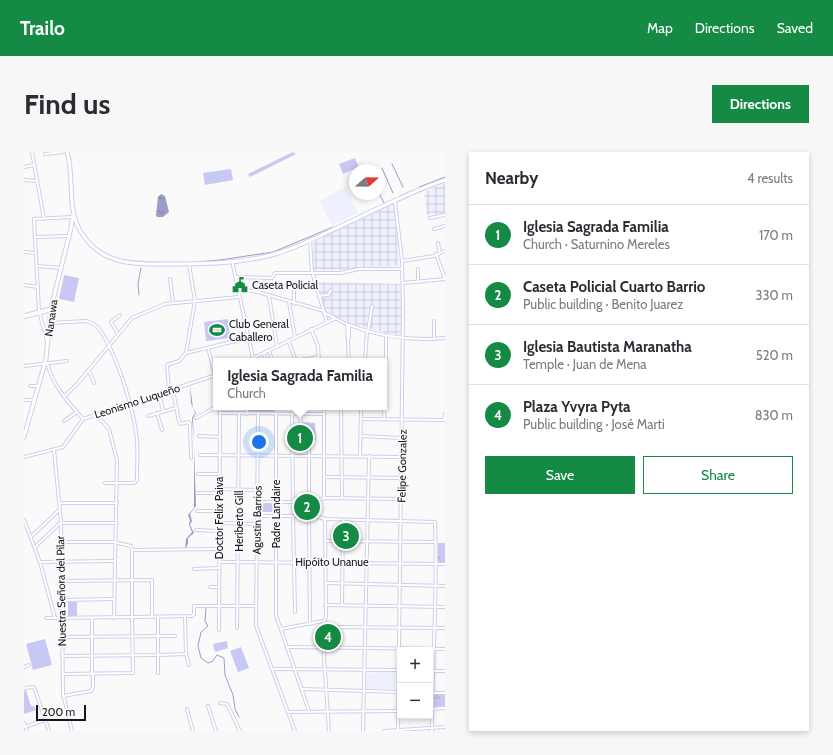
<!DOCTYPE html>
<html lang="en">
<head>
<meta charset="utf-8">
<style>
  :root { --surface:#fff; --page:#f7f7f7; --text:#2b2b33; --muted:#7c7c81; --line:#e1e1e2; --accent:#148a44 }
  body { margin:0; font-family:Cabin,sans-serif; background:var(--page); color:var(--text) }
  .controls { position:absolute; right:12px; bottom:12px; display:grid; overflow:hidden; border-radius:0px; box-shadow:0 2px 6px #0003 }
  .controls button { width:36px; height:36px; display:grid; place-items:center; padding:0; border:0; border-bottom:1px solid var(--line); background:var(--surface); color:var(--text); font:20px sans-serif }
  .compass { position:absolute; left:325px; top:12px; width:36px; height:36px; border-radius:50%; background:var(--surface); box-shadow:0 2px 6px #0003; rotate:70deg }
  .scale { position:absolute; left:12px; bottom:10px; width:50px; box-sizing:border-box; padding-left:4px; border:2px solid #15161f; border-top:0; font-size:11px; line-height:14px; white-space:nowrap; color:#15161f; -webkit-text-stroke:3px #fafafa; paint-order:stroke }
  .you { position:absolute; left:235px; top:290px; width:14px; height:14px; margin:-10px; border:3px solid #fff; border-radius:50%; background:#1a73e8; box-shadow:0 0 0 6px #1a73e833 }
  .badge { display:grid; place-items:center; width:26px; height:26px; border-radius:50%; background:var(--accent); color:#fff; font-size:13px; font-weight:700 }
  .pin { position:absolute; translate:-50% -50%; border:2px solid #fff; box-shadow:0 1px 4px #0006 }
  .popup { position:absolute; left:189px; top:206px; width:174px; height:52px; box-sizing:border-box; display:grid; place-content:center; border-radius:0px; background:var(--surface); filter:drop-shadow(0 1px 3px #0005); font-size:13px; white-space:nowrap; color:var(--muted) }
  .popup b { font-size:15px; color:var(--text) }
  .popup::after { content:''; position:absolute; left:50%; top:100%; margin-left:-8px; border:8px solid transparent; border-top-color:var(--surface) }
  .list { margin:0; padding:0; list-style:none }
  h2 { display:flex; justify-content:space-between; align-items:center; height:52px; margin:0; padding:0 16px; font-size:17px }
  h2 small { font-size:13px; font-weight:400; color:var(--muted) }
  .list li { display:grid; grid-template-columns:26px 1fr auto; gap:12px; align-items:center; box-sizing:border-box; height:60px; padding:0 16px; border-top:1px solid var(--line) }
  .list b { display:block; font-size:15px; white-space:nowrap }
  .list p { margin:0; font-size:13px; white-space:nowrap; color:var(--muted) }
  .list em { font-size:13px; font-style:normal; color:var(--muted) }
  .actions { display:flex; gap:8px; padding:12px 16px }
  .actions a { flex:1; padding:9px 0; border:1px solid var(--accent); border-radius:0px; text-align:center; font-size:14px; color:var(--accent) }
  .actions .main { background:var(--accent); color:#fff }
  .map { position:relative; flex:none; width:421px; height:579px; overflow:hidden; border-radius:0px }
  header { display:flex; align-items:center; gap:24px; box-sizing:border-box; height:56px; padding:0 20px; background:var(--accent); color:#fff }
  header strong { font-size:19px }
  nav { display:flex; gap:22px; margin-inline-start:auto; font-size:14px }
  .intro { display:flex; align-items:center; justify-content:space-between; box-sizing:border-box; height:96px; padding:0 24px }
  h1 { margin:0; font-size:28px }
  .button { padding:10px 18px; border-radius:0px; background:var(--accent); color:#fff; font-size:14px; font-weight:700 }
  main { display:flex; gap:24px; padding:0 24px }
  aside { flex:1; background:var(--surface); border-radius:0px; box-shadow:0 2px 6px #0003 }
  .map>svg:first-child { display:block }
</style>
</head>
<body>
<header>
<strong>Trailo</strong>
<nav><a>Map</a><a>Directions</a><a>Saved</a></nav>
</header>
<div class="intro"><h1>Find us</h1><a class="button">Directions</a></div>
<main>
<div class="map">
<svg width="421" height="579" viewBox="0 0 421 579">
  <defs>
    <pattern id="industrial-grid" width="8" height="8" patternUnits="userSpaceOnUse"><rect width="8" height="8" fill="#eef0fe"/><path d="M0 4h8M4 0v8" fill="none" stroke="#cbcdd9"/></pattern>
    <pattern id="park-tufts" width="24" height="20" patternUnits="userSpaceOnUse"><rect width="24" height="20" fill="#c7c9f4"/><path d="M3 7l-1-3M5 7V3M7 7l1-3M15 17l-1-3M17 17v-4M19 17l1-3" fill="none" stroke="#aaacd1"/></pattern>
    <pattern id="water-ripples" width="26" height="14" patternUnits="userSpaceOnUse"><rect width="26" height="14" fill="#9b9dc8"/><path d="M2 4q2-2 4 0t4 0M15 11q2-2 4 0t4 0" fill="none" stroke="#7d7fa2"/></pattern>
  </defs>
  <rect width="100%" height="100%" fill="#fafafa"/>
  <g fill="#eef0fe">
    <path d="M321,35L334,61L308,73L295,49Z"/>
    <path d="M361,520L372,521L371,537H342L343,521Z"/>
  </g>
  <g fill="url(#industrial-grid)">
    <path d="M421,31V62L403,63L400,40Z"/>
    <path d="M370,52L375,114L336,115L317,118H289V90Z"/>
    <path d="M292,130L378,132V185L325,171L310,164L304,167Z"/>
  </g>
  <g fill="url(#park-tufts)">
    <rect x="225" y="255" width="26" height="5"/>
    <path d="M278,270L291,271L292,288L286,287Z"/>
    <rect x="414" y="391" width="7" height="19"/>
    <path d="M410,542L421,543V554L410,555Z"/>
  </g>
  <g fill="#c7c9f4">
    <path d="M269,0L272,2L226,25L224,22Z"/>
    <path d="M331,6L335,15L319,22L315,12Z"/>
    <path d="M207,17L209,28L181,33L179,21Z"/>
    <path d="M40,123L55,126L50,150L35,147Z"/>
    <path d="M204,167L206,186L182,189L180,170Z"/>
    <rect x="235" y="351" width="15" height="9"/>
    <rect x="44" y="450" width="9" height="14"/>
    <path d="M309,478L310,493H301V479Z"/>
    <path d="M21,487L28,513L9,518L2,492Z"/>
    <path d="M203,489L204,496L191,500L189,492Z"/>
    <path d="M217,495L225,516L214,520L206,499Z"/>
    <path d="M2,538L7,554H10L12,558L0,562V539Z"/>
  </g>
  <g fill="url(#water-ripples)">
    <path d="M137,42L141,44L145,60L139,65H133L132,63L134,45Z"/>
    <path d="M166,233L169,256L172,261L169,266L192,254L169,266L172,354L166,362L168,369L166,373L170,381L164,386V392L161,397L162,387L168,380L165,373L166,368L164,363L170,356V291L168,266L171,261L167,251Z"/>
  </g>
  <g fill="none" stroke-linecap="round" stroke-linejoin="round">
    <g stroke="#9b9dc8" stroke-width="1">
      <path d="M368,12L379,35"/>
      <path d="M339,16V18"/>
      <path d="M358,16L369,41"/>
      <path d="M395,35L421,25"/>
      <path d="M355,41L360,51"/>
      <path d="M376,44L390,38"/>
      <path d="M336,63L348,58"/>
      <path d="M173,110L196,108L249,100L309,75"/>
      <path d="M115,143L114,132L117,116"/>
      <path d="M182,456L181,469L184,474L177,480L174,494L177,506L184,511L189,509L193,503L200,506L201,523L209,543L211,557L215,565"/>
    </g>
    <defs>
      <g id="minor">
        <path d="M8,0L20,67"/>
        <path d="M21,2L39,0"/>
        <path d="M0,15L10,13"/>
        <path d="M0,28L13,29"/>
        <path d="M371,50L378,109L379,158L374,579"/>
        <path d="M406,66L421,63"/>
        <path d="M410,77L421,74"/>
        <path d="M11,85L45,84"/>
        <path d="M286,88L288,120L303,170"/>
        <path d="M414,91L416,101"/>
        <path d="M0,100L12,101"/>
        <path d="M412,102L421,127"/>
        <path d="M208,109L229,206"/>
        <path d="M378,109L410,104L421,99"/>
        <path d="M14,114L37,116"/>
        <path d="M394,117V130"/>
        <path d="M211,125L248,126L251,121H316L335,117H378"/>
        <path d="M146,127L149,151"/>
        <path d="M379,131L421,127"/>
        <path d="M0,133L14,135"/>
        <path d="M214,138L230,139L300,159"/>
        <path d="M245,144L253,194"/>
        <path d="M295,144L304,143L307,138"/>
        <path d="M265,150L271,185"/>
        <path d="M270,152V136"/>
        <path d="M300,161C309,164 316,170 325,173C356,185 388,189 421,186"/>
        <path d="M0,163L29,156"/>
        <path d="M0,165L29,158"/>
        <path d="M410,169V187"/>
        <path d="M26,171L63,169C68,171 73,173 76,178C93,203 110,257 113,288C114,301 113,315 113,328L110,331H81"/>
        <path d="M323,172L325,209"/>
        <path d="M287,177L294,194L295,209"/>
        <path d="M344,179L348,154"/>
        <path d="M94,182L87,170L96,163"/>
        <path d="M362,183V207"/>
        <path d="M325,186V173"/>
        <path d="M264,188L272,209L294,205"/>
        <path d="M23,189L15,159L10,67L48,65"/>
        <path d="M184,196L191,223"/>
        <path d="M245,198L248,209"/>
        <path d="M162,201L171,149L165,112"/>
        <path d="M240,201L241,209"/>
        <path d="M223,209L310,167"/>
        <path d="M341,209L343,179"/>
        <path d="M23,211C29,234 44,250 59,267"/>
        <path d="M0,214L43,209"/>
        <path d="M65,219L70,231"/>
        <path d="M6,234H14"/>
        <path d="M145,238L143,213L155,209L162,201L224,186"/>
        <path d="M149,238L155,270L157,272L164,270L166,272L167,306"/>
        <path d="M135,242L139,259"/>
        <path d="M40,245L54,231L108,166L141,152L215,145"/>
        <path d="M0,248H11"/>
        <path d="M223,255V262"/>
        <path d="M276,255L277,276L283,286"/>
        <path d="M300,255V346"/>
        <path d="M317,255L318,346"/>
        <path d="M133,261L138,278"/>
        <path d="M196,261L300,262"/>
        <path d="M72,262L85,277L93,308L90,466"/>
        <path d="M234,262L232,474L271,579"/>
        <path d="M252,262V463L285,559"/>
        <path d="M268,262L269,350"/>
        <path d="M124,264L152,256"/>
        <path d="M172,266L192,255"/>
        <path d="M337,267L420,268L421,262"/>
        <path d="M360,267L361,242"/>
        <path d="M40,269L53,260"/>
        <path d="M277,274L282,281L285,289V350"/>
        <path d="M175,284L195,285"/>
        <path d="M337,284L378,286"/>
        <path d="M30,298L37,370L39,542L48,579"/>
        <path d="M176,303L378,305"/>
        <path d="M336,303L337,255"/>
        <path d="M0,305L39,295L59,267L192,223"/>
        <path d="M174,322H195"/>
        <path d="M300,325L377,326"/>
        <path d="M195,337L233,338"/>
        <path d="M173,341H195"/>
        <path d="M233,350H290L300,346L377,347"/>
        <path d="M279,350V364"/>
        <path d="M290,350V364"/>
        <path d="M36,351H93"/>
        <path d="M173,359H195"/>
        <path d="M233,364H292L301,367L411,370C414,440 408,509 408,579"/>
        <path d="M269,364L271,460"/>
        <path d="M285,365L286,472"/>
        <path d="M0,368L16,410L31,466"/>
        <path d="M301,368L302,465L298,476L305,579"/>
        <path d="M37,371H93"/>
        <path d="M195,371L233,372"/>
        <path d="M172,378L195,379"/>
        <path d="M7,385L36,357"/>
        <path d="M301,389L411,390"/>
        <path d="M36,390H89L107,394L108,398V465L168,464L170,462V454H232"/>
        <path d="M11,395L37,370"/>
        <path d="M108,398L195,397"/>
        <path d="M16,410L90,409"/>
        <path d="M195,410L421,412"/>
        <path d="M170,417L195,416"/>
        <path d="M37,429L128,428V465"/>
        <path d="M302,431L421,434"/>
        <path d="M186,435H195"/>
        <path d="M38,448L90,447"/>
        <path d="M301,453L421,455"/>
        <path d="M318,453L319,368"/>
        <path d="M161,465L162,502L165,513"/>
        <path d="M22,466L108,465L109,521L39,522"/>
        <path d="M213,476L215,261"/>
        <path d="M298,476L301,475L421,476"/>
        <path d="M257,477L299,469"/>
        <path d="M195,478L196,255"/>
        <path d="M38,485L151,484"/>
        <path d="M263,495L421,497"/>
        <path d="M38,504L134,503L162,502"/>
        <path d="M0,515L5,513"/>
        <path d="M248,517L376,518"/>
        <path d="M406,519H421"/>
        <path d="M134,521V465"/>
        <path d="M68,523V466"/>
        <path d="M0,536L10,535L25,579"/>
        <path d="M277,537L376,540"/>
        <path d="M406,541H421"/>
        <path d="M39,544L67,539L69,535V523"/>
        <path d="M196,551L203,552L216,579"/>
        <path d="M184,554L192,579"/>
        <path d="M163,557L169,579"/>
        <path d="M406,557L421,556"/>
        <path d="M264,560L376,559"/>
        <path d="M0,571L3,579"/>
        <path d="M0,575L21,568"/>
        <path d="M339,579L345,304"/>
        <path d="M360,579L421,575"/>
      </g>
      <g id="major">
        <path d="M43,0C51,25 42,57 57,80C76,112 107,112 140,112C177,112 215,112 251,102C269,97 285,89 302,81C340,64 382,41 421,28"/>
        <path d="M0,285L22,207L27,156L47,76L49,62"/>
      </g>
    </defs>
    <use href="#minor" stroke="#cdcfeb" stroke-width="4"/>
    <use href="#major" stroke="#cdcfeb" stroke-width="5"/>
    <use href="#minor" stroke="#fff" stroke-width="2"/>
    <use href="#major" stroke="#fff" stroke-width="3"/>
  </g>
  <defs>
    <symbol id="civic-bare" viewBox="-9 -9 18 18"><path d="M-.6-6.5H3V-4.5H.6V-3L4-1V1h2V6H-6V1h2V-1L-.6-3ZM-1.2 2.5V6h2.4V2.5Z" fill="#148a44" stroke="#fafafa" stroke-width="2.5" paint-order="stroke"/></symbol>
    <symbol id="stadium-bare" viewBox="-9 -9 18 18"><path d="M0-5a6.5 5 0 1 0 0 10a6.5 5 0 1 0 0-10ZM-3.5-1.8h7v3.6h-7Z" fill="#148a44" stroke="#fafafa" stroke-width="2.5" paint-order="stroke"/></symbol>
  </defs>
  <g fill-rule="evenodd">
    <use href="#civic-bare" x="205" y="122" width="22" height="22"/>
    <use href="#stadium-bare" x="182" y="167" width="22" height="22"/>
  </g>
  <g text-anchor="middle" stroke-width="3.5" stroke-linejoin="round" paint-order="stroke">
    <g font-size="11" fill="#15161f" stroke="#fafafa" text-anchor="start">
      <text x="228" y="137">Caseta Policial</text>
      <text x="205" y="176">Club General<tspan x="205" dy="13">Caballero</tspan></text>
    </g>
    <g font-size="11" fill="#15161f" stroke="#fafafa">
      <text transform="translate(27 166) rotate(-82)" y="4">Nanawa</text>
      <text transform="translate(113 249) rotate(-18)" y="4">Leonismo Luqueño</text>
      <text transform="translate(378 314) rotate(-89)" y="4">Felipe Gonzalez</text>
      <text transform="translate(252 362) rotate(-90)" y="4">Padre Landaire</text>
      <text transform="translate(195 366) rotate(-90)" y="4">Doctor Felix Paiva</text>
      <text transform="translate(233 368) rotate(-89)" y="4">Agustin Barrios</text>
      <text transform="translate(215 369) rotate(-90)" y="4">Heriberto Gill</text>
      <text x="308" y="414">Hipóito Unanue</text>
      <text transform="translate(37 439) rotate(-91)" y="4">Nuestra Señora del Pilar</text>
    </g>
  </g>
</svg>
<div class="controls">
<button>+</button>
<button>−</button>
</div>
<svg class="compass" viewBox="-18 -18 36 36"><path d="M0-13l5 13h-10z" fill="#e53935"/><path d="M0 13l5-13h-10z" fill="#7c7c81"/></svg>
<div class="scale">200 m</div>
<div class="you"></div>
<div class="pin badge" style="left:276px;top:286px">1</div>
<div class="popup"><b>Iglesia Sagrada Familia</b>Church</div>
<div class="pin badge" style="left:283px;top:355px">2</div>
<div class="pin badge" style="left:322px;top:384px">3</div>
<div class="pin badge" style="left:304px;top:485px">4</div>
</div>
<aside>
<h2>Nearby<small>4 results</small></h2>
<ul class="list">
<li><span class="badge">1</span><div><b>Iglesia Sagrada Familia</b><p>Church · Saturnino Mereles</p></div><em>170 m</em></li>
<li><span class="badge">2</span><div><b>Caseta Policial Cuarto Barrio</b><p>Public building · Benito Juarez</p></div><em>330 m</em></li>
<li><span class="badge">3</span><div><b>Iglesia Bautista Maranatha</b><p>Temple · Juan de Mena</p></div><em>520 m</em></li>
<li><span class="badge">4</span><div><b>Plaza Yvyra Pyta</b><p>Public building · José Marti</p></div><em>830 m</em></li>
</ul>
<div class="actions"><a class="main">Save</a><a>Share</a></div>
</aside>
</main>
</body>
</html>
